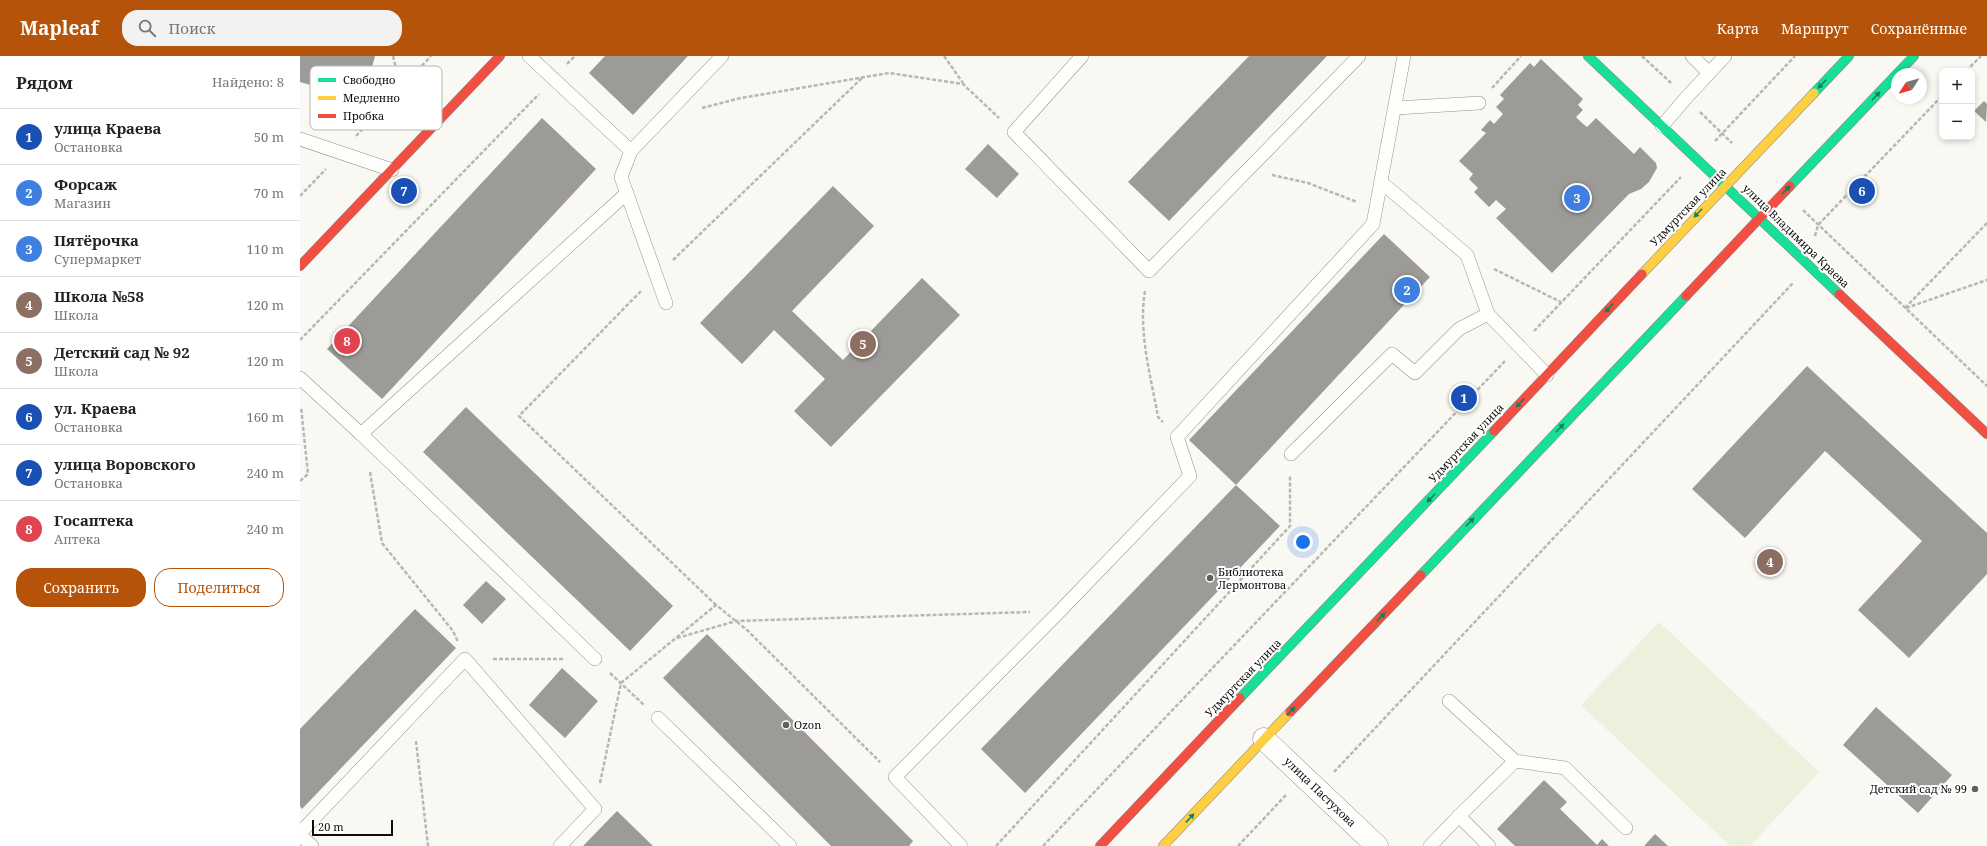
<!DOCTYPE html>
<html lang="ru">
<head>
<meta charset="utf-8">
<style>
  :root { --surface:#fff; --page:#f2f2f2; --text:#222; --muted:#767676; --line:#e0e0e0; --accent:#b45309 }
  body { margin:0; font-family:"Noto Serif",serif; background:var(--page); color:var(--text) }
  .controls { position:absolute; right:12px; top:12px; display:grid; overflow:hidden; border-radius:8px; box-shadow:0 2px 6px #0003 }
  .controls button { width:36px; height:36px; display:grid; place-items:center; padding:0; border:0; border-bottom:1px solid var(--line); background:var(--surface); color:var(--text); font:20px sans-serif }
  .compass { position:absolute; left:1591px; top:12px; width:36px; height:36px; border-radius:50%; background:var(--surface); box-shadow:0 2px 6px #0003; rotate:234deg }
  .scale { position:absolute; left:12px; bottom:10px; width:81px; box-sizing:border-box; padding-left:4px; border:2px solid #0c0c0c; border-top:0; font-size:11px; line-height:14px; white-space:nowrap; color:#0c0c0c; -webkit-text-stroke:3px #fff; paint-order:stroke }
  .you { position:absolute; left:1003px; top:486px; width:14px; height:14px; margin:-10px; border:3px solid #fff; border-radius:50%; background:#1a73e8; box-shadow:0 0 0 6px #1a73e833 }
  .badge { display:grid; place-items:center; width:26px; height:26px; border-radius:50%; background:var(--accent); color:#fff; font-size:13px; font-weight:700 }
  .pin { position:absolute; translate:-50% -50%; border:2px solid #fff; box-shadow:0 1px 4px #0006 }
  .list { margin:0; padding:0; list-style:none }
  h2 { display:flex; justify-content:space-between; align-items:center; height:52px; margin:0; padding:0 16px; font-size:17px }
  h2 small { font-size:13px; font-weight:400; color:var(--muted) }
  .list li { display:grid; grid-template-columns:26px 1fr auto; gap:12px; align-items:center; box-sizing:border-box; height:56px; padding:0 16px; border-top:1px solid var(--line) }
  .list b { display:block; font-size:15px; white-space:nowrap }
  .list p { margin:0; font-size:13px; white-space:nowrap; color:var(--muted) }
  .list em { font-size:13px; font-style:normal; color:var(--muted) }
  .actions { display:flex; gap:8px; padding:12px 16px }
  .actions a { flex:1; padding:9px 0; border:1px solid var(--accent); border-radius:16px; text-align:center; font-size:14px; color:var(--accent) }
  .actions .main { background:var(--accent); color:#fff }
  .icon { flex:none; width:22px; height:22px; fill:none; stroke:currentColor; stroke-width:2; stroke-linecap:round; stroke-linejoin:round }
  .map { position:relative; flex:none; width:1687px; height:790px; overflow:hidden }
  header { display:flex; align-items:center; gap:24px; box-sizing:border-box; height:56px; padding:0 20px; background:var(--accent); color:#fff }
  header strong { font-size:19px }
  nav { display:flex; gap:22px; margin-inline-start:auto; font-size:14px }
  .search { width:280px; height:36px; background:var(--page); display:flex; align-items:center; gap:10px; box-sizing:border-box; padding:0 14px; border-radius:16px; color:var(--muted); font-size:15px }
  main { display:flex }
  aside { flex:1; background:var(--surface) }
  .map>svg:first-child { display:block }
</style>
</head>
<body>
<header>
<strong>Mapleaf</strong>
<div class="search"><svg class="icon" aria-label="search" viewBox="0 0 24 24"><circle cx="10" cy="10" r="6"/><path d="M15 15l6 6"/></svg>Поиск</div>
<nav><a>Карта</a><a>Маршрут</a><a>Сохранённые</a></nav>
</header>
<main>
<aside>
<h2>Рядом<small>Найдено: 8</small></h2>
<ul class="list">
<li><span class="badge" style="background:#1a4fb4">1</span><div><b>улица Краева</b><p>Остановка</p></div><em>50 m</em></li>
<li><span class="badge" style="background:#3f7fe0">2</span><div><b>Форсаж</b><p>Магазин</p></div><em>70 m</em></li>
<li><span class="badge" style="background:#3f7fe0">3</span><div><b>Пятёрочка</b><p>Супермаркет</p></div><em>110 m</em></li>
<li><span class="badge" style="background:#8d6e63">4</span><div><b>Школа №58</b><p>Школа</p></div><em>120 m</em></li>
<li><span class="badge" style="background:#8d6e63">5</span><div><b>Детский сад № 92</b><p>Школа</p></div><em>120 m</em></li>
<li><span class="badge" style="background:#1a4fb4">6</span><div><b>ул. Краева</b><p>Остановка</p></div><em>160 m</em></li>
<li><span class="badge" style="background:#1a4fb4">7</span><div><b>улица Воровского</b><p>Остановка</p></div><em>240 m</em></li>
<li><span class="badge" style="background:#e0444e">8</span><div><b>Госаптека</b><p>Аптека</p></div><em>240 m</em></li>
</ul>
<div class="actions"><a class="main">Сохранить</a><a>Поделиться</a></div>
</aside>
<div class="map">
<svg width="1687" height="790" viewBox="0 0 1687 790">
  <rect width="100%" height="100%" fill="#faf8f2"/>
  <path fill="#ecf1de" d="M1359,566L1519,716L1450,790H1430L1281,649Z"/>
  <g fill="#9d9b97">
    <path d="M0,0H75L66,34L28,23L25,33L0,26Z"/>
    <path d="M305,0H388L333,59L289,17Z"/>
    <path d="M949,0H1027L869,165L828,126Z"/>
    <path d="M1241,3L1283,43L1278,49L1283,54L1276,61L1282,67L1287,71L1296,62L1334,98L1340,91L1356,107L1357,112L1349,126L1341,133L1329,138L1252,217L1196,162L1206,153L1196,144L1189,151L1174,136L1178,132L1169,123L1173,118L1159,105L1186,77L1181,74L1190,64L1194,68L1203,58L1196,51L1204,43L1200,39L1230,7L1234,11Z"/>
    <path d="M1684,45L1687,48L1686,66L1674,55Z"/>
    <path d="M242,62L296,113L82,343L27,293Z"/>
    <path d="M688,88L719,118L697,142L665,113Z"/>
    <path d="M533,130L574,170L492,255L543,304L622,222L660,259L531,391L494,355L525,323L474,274L442,308L400,267Z"/>
    <path d="M1084,178L1130,221L936,429L889,384Z"/>
    <path d="M1507,310L1687,477V518L1609,602L1558,554L1622,485L1525,395L1445,482L1392,433Z"/>
    <path d="M166,351L373,550L330,595L123,396Z"/>
    <path d="M936,429L980,470L725,737L681,693Z"/>
    <path d="M186,525L206,543L182,568L163,549Z"/>
    <path d="M115,553L156,592L2,753L0,750V673Z"/>
    <path d="M407,578L613,785L609,790H531L363,622Z"/>
    <path d="M262,612L298,645L265,682L229,649Z"/>
    <path d="M1576,651L1652,719L1618,757L1543,689Z"/>
    <path d="M1244,724L1267,746L1260,753L1297,789L1302,783L1309,790H1215L1197,773Z"/>
    <path d="M317,755L353,790H283Z"/>
    <path d="M1355,778L1368,790H1344Z"/>
  </g>
  <g fill="none" stroke-linecap="round" stroke-linejoin="round">
    <defs>
      <g id="lane">
        <path d="M229,0L331,95"/>
        <path d="M782,0L714,76L849,215L1059,0"/>
        <path d="M1392,0L1409,17"/>
        <path d="M1096,52L1179,47"/>
        <path d="M1362,70L1386,42L1425,0"/>
        <path d="M0,83L92,114"/>
        <path d="M1081,126L1167,199L1188,258L1247,319"/>
        <path d="M366,247L321,121L331,95L422,0"/>
        <path d="M0,322L61,378L295,603"/>
        <path d="M61,378L327,137"/>
        <path d="M991,398L1092,298L1115,317L1159,273L1188,258"/>
        <path d="M1149,645L1215,705L1265,712L1326,772"/>
        <path d="M358,662L490,790"/>
        <path d="M1159,760L1215,705"/>
        <path d="M0,777L165,603L295,753L260,790"/>
        <path d="M0,779L12,790"/>
        <path d="M661,790L595,721L760,555L890,420L877,381L1073,168L1104,0"/>
        <path d="M1130,790L1159,760L1189,790"/>
      </g>
      <path id="street" d="M964,683L1077,790"/>
      <g id="fast">
        <path d="M1288,0L1539,238"/>
        <path d="M1514,37L1549,0"/>
        <path d="M1490,130L1614,0"/>
        <path d="M1121,519L1386,240"/>
        <path d="M940,642L1194,375"/>
      </g>
      <g id="slow">
        <path d="M1342,218L1514,37"/>
        <path d="M863,790L990,656"/>
      </g>
      <g id="jam">
        <path d="M0,210L200,0"/>
        <path d="M1539,238L1687,378"/>
        <path d="M1386,240L1490,130"/>
        <path d="M1194,375L1342,218"/>
        <path d="M990,656L1121,519"/>
        <path d="M800,790L940,642"/>
      </g>
    </defs>
    <use href="#lane" stroke="#939290" stroke-width="14"/>
    <use href="#street" stroke="#939290" stroke-width="23"/>
    <use href="#fast" stroke="#8a8986" stroke-width="10"/>
    <use href="#slow" stroke="#8a8986" stroke-width="10"/>
    <use href="#jam" stroke="#8a8986" stroke-width="10"/>
    <g stroke="#b7b7b6" stroke-width="2.5" stroke-dasharray="4 2" stroke-linecap="butt">
      <path d="M93,0L101,32"/>
      <path d="M644,0L663,27"/>
      <path d="M1342,0L1371,27"/>
      <path d="M267,8L275,0"/>
      <path d="M1666,15L1681,0"/>
      <path d="M1192,32L1221,0"/>
      <path d="M402,52L441,42L589,17L663,28L699,62"/>
      <path d="M1400,56L1432,87"/>
      <path d="M56,80L131,0"/>
      <path d="M1415,85L1495,0"/>
      <path d="M972,119L1008,127L1057,146"/>
      <path d="M0,140L26,113"/>
      <path d="M1503,154L1687,330"/>
      <path d="M1515,180L1518,169L1642,40"/>
      <path d="M373,204L562,22"/>
      <path d="M1194,213L1261,246"/>
      <path d="M341,235L219,360L416,549"/>
      <path d="M845,235C838,276 851,321 858,361L863,366"/>
      <path d="M1605,252L1687,167"/>
      <path d="M1606,252L1687,224"/>
      <path d="M1234,275L1381,121"/>
      <path d="M0,284L239,38"/>
      <path d="M70,416L82,487L153,575L158,586"/>
      <path d="M0,425L8,418L1,351"/>
      <path d="M377,582L436,565L730,556"/>
      <path d="M193,603H264"/>
      <path d="M310,617L344,649"/>
      <path d="M116,685L128,790"/>
      <path d="M1034,716L1493,227"/>
      <path d="M300,727L321,627L416,549L447,574L580,706"/>
      <path d="M696,790L990,470V419"/>
      <path d="M743,790L1205,305"/>
      <path d="M938,790L987,738"/>
    </g>
    <use href="#lane" stroke="#fefefd" stroke-width="13"/>
    <use href="#street" stroke="#fefefd" stroke-width="22"/>
    <use href="#fast" stroke="#16e098" stroke-width="9"/>
    <use href="#slow" stroke="#ffcf43" stroke-width="9"/>
    <use href="#jam" stroke="#f24e42" stroke-width="9"/>
  </g>
  <defs><path id="oneway-solid" d="M-6-.8H1V-3.2L6.5 0L1 3.2V.8H-6Z"/></defs>
  <g fill="#128159">
    <use href="#oneway-solid" transform="translate(1522 28) rotate(134)"/>
    <use href="#oneway-solid" transform="translate(1576 40) rotate(-46)"/>
    <use href="#oneway-solid" transform="translate(1486 134) rotate(-46)"/>
    <use href="#oneway-solid" transform="translate(1398 157) rotate(134)"/>
    <use href="#oneway-solid" transform="translate(1309 252) rotate(133)"/>
    <use href="#oneway-solid" transform="translate(1220 347) rotate(133)"/>
    <use href="#oneway-solid" transform="translate(1260 372) rotate(-46)"/>
    <use href="#oneway-solid" transform="translate(1131 442) rotate(134)"/>
    <use href="#oneway-solid" transform="translate(1170 466) rotate(-46)"/>
    <use href="#oneway-solid" transform="translate(1081 561) rotate(-46)"/>
    <use href="#oneway-solid" transform="translate(991 655) rotate(-46)"/>
    <use href="#oneway-solid" transform="translate(890 762) rotate(-47)"/>
  </g>
  <g fill="#5f5f5c" stroke="#fff" stroke-width="1.5">
    <circle cx="910" cy="522" r="4"/>
    <circle cx="486" cy="669" r="4"/>
    <circle cx="1675" cy="733" r="4"/>
  </g>
  <g text-anchor="middle" stroke-width="4" stroke-linejoin="round" paint-order="stroke">
    <g font-size="11" fill="#0c0c0c" stroke="#fff">
      <text transform="translate(1388 151) rotate(-46)" y="4">Удмуртская улица</text>
      <text transform="translate(1496 180) rotate(44)" y="4">улица Владимира Краева</text>
      <text transform="translate(1166 387) rotate(-47)" y="4">Удмуртская улица</text>
      <text transform="translate(943 622) rotate(-46)" y="4">Удмуртская улица</text>
      <text transform="translate(1020 736) rotate(44)" y="4">улица Пастухова</text>
    </g>
    <g font-size="11" fill="#0c0c0c" stroke="#fff" text-anchor="start">
      <text x="918" y="520">Библиотека<tspan x="918" dy="13">Лермонтова</tspan></text>
      <text x="494" y="673">Ozon</text>
      <text x="1667" y="737" text-anchor="end">Детский сад № 99</text>
    </g>
  </g>
  <rect x="10" y="10" width="132" height="64" rx="6" fill="#fff" stroke="#b6b6b6" stroke-width="1"/>
  <rect x="18" y="22" width="18" height="4" fill="#16e098"/>
  <rect x="18" y="40" width="18" height="4" fill="#ffcf43"/>
  <rect x="18" y="58" width="18" height="4" fill="#f24e42"/>
  <g font-size="11" fill="#0c0c0c">
    <text x="43" y="28">Свободно</text>
    <text x="43" y="46">Медленно</text>
    <text x="43" y="64">Пробка</text>
  </g>
</svg>
<div class="controls">
<button>+</button>
<button>−</button>
</div>
<svg class="compass" viewBox="-18 -18 36 36"><path d="M0-13l5 13h-10z" fill="#e53935"/><path d="M0 13l5-13h-10z" fill="#767676"/></svg>
<div class="scale">20 m</div>
<div class="you"></div>
<div class="pin badge" style="left:1164px;top:342px;background:#1a4fb4">1</div>
<div class="pin badge" style="left:1107px;top:234px;background:#3f7fe0">2</div>
<div class="pin badge" style="left:1277px;top:142px;background:#3f7fe0">3</div>
<div class="pin badge" style="left:1470px;top:506px;background:#8d6e63">4</div>
<div class="pin badge" style="left:563px;top:288px;background:#8d6e63">5</div>
<div class="pin badge" style="left:1562px;top:135px;background:#1a4fb4">6</div>
<div class="pin badge" style="left:104px;top:135px;background:#1a4fb4">7</div>
<div class="pin badge" style="left:47px;top:285px;background:#e0444e">8</div>
</div>
</main>
</body>
</html>
